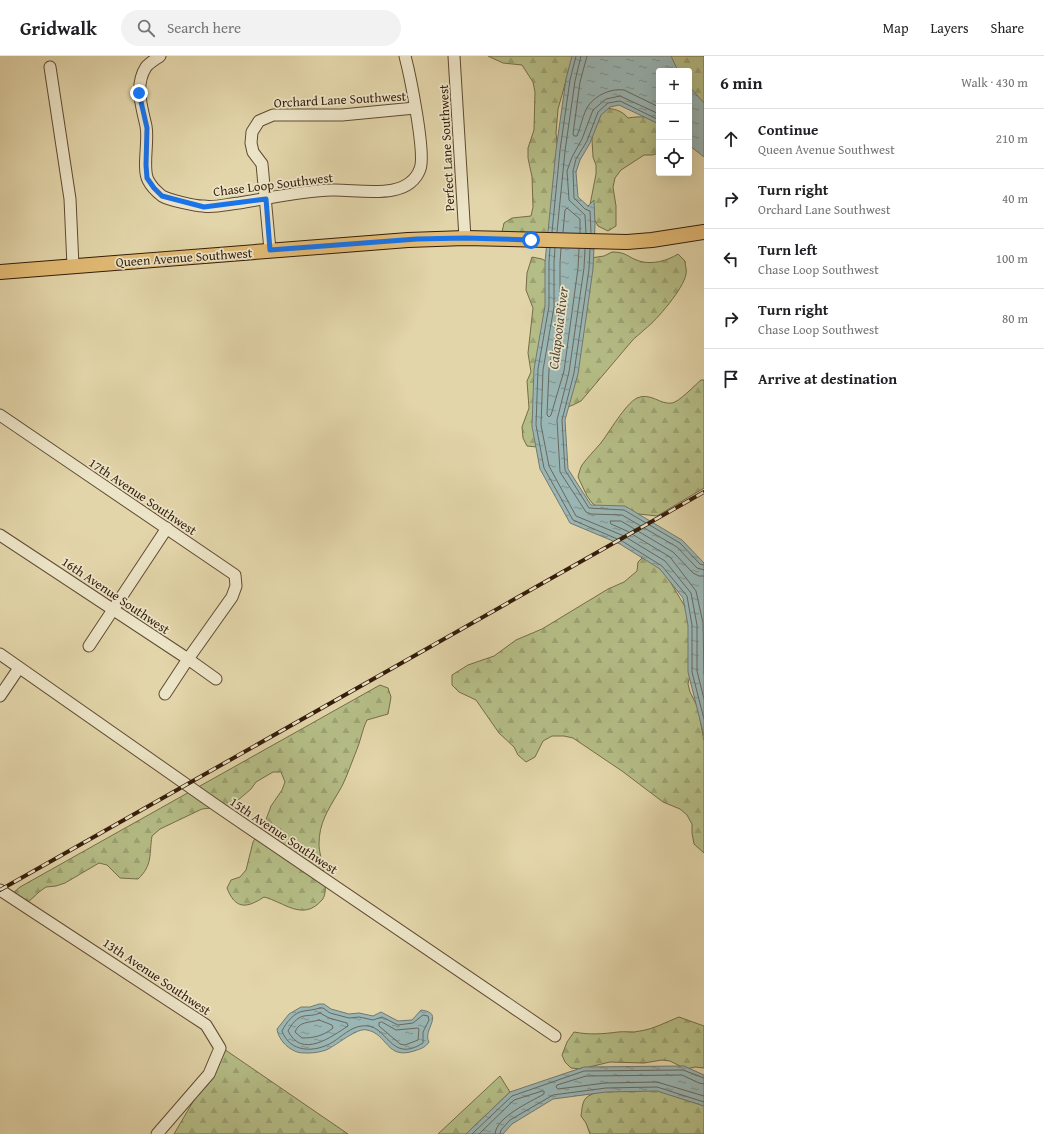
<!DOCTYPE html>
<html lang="en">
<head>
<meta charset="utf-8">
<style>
  :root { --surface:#fff; --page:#f2f2f2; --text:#202124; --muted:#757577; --line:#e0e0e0 }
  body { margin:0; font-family:"Gentium Book Plus",serif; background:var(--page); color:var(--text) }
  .controls { position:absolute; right:12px; top:12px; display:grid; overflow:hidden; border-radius:4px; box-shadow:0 4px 16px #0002 }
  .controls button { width:36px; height:36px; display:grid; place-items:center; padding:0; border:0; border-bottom:1px solid var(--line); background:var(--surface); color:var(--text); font:20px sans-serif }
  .stop { position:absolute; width:12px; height:12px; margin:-9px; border:3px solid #1a73e8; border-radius:50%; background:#fff }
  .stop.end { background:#1a73e8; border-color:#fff; box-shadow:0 1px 4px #0008 }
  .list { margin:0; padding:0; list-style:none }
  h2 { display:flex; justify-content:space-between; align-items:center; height:52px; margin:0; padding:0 16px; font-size:17px }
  h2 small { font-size:13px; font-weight:400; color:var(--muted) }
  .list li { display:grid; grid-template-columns:26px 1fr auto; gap:12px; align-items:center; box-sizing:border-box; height:60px; padding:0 16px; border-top:1px solid var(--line) }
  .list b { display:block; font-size:15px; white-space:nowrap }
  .list p { margin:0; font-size:13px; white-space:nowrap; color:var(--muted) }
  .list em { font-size:13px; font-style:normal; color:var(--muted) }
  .icon { flex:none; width:22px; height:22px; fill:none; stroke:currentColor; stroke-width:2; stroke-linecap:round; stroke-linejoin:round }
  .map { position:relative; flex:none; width:704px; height:1078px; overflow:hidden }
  header { display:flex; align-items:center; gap:24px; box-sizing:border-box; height:56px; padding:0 20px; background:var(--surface); border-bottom:1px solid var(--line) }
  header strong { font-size:19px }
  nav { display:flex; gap:22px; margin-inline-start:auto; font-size:14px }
  .search { width:280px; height:36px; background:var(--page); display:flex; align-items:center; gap:10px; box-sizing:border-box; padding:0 14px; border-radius:22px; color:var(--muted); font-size:15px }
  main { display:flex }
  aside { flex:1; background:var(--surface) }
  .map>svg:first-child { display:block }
</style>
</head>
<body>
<header>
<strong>Gridwalk</strong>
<div class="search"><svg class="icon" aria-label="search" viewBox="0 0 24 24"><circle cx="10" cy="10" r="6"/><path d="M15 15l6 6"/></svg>Search here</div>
<nav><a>Map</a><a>Layers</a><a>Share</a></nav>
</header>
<main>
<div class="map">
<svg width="704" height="1078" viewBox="0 0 704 1078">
  <defs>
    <pattern id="forest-firs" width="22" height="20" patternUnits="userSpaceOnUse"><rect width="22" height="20" fill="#b5bd86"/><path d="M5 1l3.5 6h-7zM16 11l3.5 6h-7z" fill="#9ca272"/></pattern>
    <pattern id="water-ripples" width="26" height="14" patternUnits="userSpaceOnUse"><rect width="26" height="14" fill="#9ab6b4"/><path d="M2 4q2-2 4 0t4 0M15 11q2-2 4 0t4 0" fill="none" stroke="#7e9391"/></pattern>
  </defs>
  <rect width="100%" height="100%" fill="#e2d5a9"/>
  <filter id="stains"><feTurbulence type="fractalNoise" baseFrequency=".005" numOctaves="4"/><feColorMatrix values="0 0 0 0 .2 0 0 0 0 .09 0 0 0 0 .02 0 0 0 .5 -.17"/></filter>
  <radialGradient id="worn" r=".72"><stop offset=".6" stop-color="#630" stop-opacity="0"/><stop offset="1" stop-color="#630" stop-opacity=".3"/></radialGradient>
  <g fill="url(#forest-firs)" stroke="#756c48">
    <path d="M488,0H574L567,21L558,53L556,77L558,96L549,180L502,176L504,167L512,162L531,160L533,151L532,121L528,102V92L534,74L535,36L533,26L522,9L503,7Z"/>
    <path d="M654,0H704V61L689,44V15H664Z"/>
    <path d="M604,52C615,53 621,54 628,62C642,60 647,60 659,67V97L652,99H644L621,114L615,122L613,131L616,150V170L608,175L598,170L589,154L596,118V109L593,101L592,84L593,66Z"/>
    <path d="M612,196C627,196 627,201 639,205C652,209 667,205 678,198L685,205C685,209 687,214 686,218C684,232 657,264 645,273C640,278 635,281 631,286L581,345L573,349L565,352L537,391L527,390L523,382L522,371L529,352L527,325L531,316L528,297L533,252L526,234L527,217L532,201L542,203L551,208L604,200Z"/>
    <path d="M701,324H704V432L657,460L602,454L592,447L587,440L578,421C579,417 580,413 582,409C587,402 594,395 600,388C609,377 625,348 637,342C651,336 660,349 672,347C679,346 695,329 701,324Z"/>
    <path d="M645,499L652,504L668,522L687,554L692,610L688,628L690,636L698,652L704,685V797L694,788L692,777V768L687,759L680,753L663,746L622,715L573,682L564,680H552L543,685L535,701L526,706L518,699L514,691L499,677L476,644L459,636L452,629V619L468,609L494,600L516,584L542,573L608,533L624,526L637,515L638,506Z"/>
    <path d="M380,629L388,632L391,641L388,658L367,664C364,670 363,674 361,681C359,689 355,698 352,706C348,716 344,728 338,737C328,754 319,767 319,788C319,801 331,834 322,844C303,866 284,846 264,841C246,853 235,853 227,832L231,824L240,821L246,814L253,786L264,769L271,750L282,734L285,726L281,716H273L256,726L251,733L237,745L230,750L202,753L160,773L152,780C149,798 153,809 138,823L120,822L107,809L99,807L65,827L56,830L46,831L39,836L25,849L13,837L20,831Z"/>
    <path d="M679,961L704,970V1012L695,1011L686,1013L670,1005L662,1004L644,1007L610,1006L581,1013L571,1012L565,1006L562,999L567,986L574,976C589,979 603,978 618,976C625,975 633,977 640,975C654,973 666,966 679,961Z"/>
    <path d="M224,993L348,1078H174Z"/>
    <path d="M500,1020L510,1036L466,1078H438Z"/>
    <path d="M638,1027L704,1038V1078H590L586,1067L581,1060C582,1054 582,1046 586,1042C594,1034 626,1030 638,1027Z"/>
  </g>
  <g fill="url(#water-ripples)" stroke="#727870">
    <path d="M572,0H671L678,15H659V68L619,49L610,51L601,59L590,87L580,104L576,116L578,141L588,150L594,144L595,169L593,213L578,318L565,364L568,413L591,449L625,450L682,484L704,507V680L688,616V569L683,542L660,513L620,488L570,467L540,413L532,370L534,313L545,250V206L556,94L566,23Z"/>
    <path d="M689,30L704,47V101L689,89Z"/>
    <path d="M319,948H324L331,953L349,958L359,957L373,960L381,956L398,965L412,964L421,954C446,957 422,974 429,986C425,992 420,993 414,995C386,1004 388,978 367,974C357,971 336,990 326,994C320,996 315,997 308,997C301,997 297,997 291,993C284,989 278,981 277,973L289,958L301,951H310Z"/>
    <path d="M684,1010L704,1019V1050L657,1035L606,1036L553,1043L512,1068L503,1078H466L510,1036L584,1011Z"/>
  </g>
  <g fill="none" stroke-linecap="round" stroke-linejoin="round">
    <g stroke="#68695f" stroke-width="1">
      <path d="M587,0L580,26L573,78L574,80H577C581,70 583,58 588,50C596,39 611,32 624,34L659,51"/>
      <path d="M552,176L560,94L570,24L576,0"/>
      <path d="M557,176L565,95L575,25L581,0"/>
      <path d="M563,176L565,154L567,152L580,163V177"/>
      <path d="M586,177L585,159L569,144L567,115L572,101L582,83L593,54L606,43L620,40L659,58"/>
      <path d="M591,177L590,155L585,153L574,142L573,115L576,103L587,85L598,56L608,47L620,45L659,64"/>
      <path d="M550,192L549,206V250L538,313L536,369L544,412L573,464L622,485L662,510L687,540L692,569V616L704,663"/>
      <path d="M555,192L554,206V251L543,314L541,369L549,410L576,460L624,480L665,505L691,537L697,569V615L704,643"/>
      <path d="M561,192L560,207V251L549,314L547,359L549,361L551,359L564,315L578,212L579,193"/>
      <path d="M585,193L584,212L569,316L557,364L560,416L586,456L591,458L622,459L677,491L697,512L704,514"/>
      <path d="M590,193L589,213L574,317L562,364L565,414L589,452L624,454L680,487L700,508L704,509"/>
      <path d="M704,520H699L693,517L673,496L621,465H610L611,468L627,475L670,501L696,535L703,567L704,618"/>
      <path d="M320,952H323L330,957L349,962L359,961L373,964L382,961L398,969L413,967L423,959L428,960L429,964L423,976V987C389,1009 388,966 362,970C351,971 342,980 333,986C315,997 290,997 282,975C286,967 294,956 304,955C310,954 313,954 320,952Z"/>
      <path d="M320,957L329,962L347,967L348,970C331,981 302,1003 288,975C291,969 297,961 304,960C310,959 313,960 320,957Z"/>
      <path d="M319,964L332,969L333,972C323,980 314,982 302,982L295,976C299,965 309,967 319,964Z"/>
      <path d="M382,966L396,974L418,972L419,973L418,984L405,989L400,988L379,970V967Z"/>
      <path d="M704,1028L699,1027L682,1019L586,1020L557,1029L556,1031L558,1033L605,1027L657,1026L704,1040"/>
      <path d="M472,1078L512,1040L584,1015L683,1014L704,1022"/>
      <path d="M479,1078L514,1044L542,1035H544V1038C530,1046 496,1061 495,1078"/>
      <path d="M500,1078L501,1074L510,1064L553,1039L606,1032L657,1031L704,1046"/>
    </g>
    <defs>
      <g id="minor">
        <path d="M160,0C156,3 149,7 146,11C134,30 142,51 146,70C149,85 142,112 148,124C151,130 157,136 162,140C169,144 195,150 203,150C214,152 228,148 239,147C270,142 301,135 332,134C358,133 408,146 420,113C426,98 410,19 405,0"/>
        <path d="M454,0L465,182"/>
        <path d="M50,11L70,143L73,210"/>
        <path d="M270,194L262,108L253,96L251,87L252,76L259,65L273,59H342L415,52"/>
        <path d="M0,359L235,519L236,530L232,541L188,603L165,638"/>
        <path d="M0,479L188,603L216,623"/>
        <path d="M89,590L167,472"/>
        <path d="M0,598L217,750L555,980"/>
        <path d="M0,640L19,612"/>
        <path d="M0,834L206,969L220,992L209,1018L157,1078"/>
      </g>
      <path id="major" d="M0,216L408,184L465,182L627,186L652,184L704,176"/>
    </defs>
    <use href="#minor" stroke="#604a32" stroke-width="13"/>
    <use href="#major" stroke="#351c0a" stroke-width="16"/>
    <use href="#minor" stroke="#ece4c7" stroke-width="11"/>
    <use href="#major" stroke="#e1ba74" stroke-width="14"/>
    <defs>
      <path id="rail" d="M0,834L704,436"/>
    </defs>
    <use href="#rail" stroke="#351c0a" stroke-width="4"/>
    <use href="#rail" stroke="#ece4c7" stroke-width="2.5" stroke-dasharray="8" stroke-linecap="butt"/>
  </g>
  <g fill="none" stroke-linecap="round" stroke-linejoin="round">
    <path stroke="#1a73e8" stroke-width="5" d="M139,37L147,72L146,109L147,122L154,132L162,140L204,151L266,143L270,194L417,183L465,182L531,184"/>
  </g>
  <g text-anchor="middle" stroke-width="3.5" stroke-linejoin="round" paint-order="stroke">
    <g font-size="13" fill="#351c0a" stroke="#ece4c7">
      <text transform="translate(340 43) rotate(-3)" y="5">Orchard Lane Southwest</text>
      <text transform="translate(446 92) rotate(-93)" y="5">Perfect Lane Southwest</text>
      <text transform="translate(273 128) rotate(-7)" y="5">Chase Loop Southwest</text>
      <text transform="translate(184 201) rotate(-4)" y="5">Queen Avenue Southwest</text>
      <text transform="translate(143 440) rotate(34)" y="5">17th Avenue Southwest</text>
      <text transform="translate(116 539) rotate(34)" y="5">16th Avenue Southwest</text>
      <text transform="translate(284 779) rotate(34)" y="5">15th Avenue Southwest</text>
      <text transform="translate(157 920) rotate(34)" y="5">13th Avenue Southwest</text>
    </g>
    <g font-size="14" font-style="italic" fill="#534a3d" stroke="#ece4c7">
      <text transform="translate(558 272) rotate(-83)" y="5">Calapooia River</text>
    </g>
  </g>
  <rect width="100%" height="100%" filter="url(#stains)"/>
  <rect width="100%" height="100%" fill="url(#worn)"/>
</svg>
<div class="controls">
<button>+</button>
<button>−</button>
<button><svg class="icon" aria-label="locate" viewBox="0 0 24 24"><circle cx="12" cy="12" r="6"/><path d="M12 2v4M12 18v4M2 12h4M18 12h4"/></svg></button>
</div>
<div class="stop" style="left:531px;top:184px"></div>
<div class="stop end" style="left:139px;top:37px"></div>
</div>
<aside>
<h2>6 min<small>Walk · 430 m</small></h2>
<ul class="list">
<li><svg class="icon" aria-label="ahead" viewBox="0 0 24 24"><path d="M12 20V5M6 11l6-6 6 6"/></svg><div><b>Continue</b><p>Queen Avenue Southwest</p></div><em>210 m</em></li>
<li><svg class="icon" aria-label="right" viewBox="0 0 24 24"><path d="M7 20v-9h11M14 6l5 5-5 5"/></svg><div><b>Turn right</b><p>Orchard Lane Southwest</p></div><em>40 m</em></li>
<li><svg class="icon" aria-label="left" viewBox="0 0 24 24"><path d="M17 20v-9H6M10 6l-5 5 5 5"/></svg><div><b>Turn left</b><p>Chase Loop Southwest</p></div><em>100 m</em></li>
<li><svg class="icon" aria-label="right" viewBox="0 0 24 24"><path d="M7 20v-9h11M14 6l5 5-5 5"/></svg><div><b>Turn right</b><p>Chase Loop Southwest</p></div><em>80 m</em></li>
<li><svg class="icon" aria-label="arrive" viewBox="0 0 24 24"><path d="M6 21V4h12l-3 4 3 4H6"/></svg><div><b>Arrive at destination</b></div></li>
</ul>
</aside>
</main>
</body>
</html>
